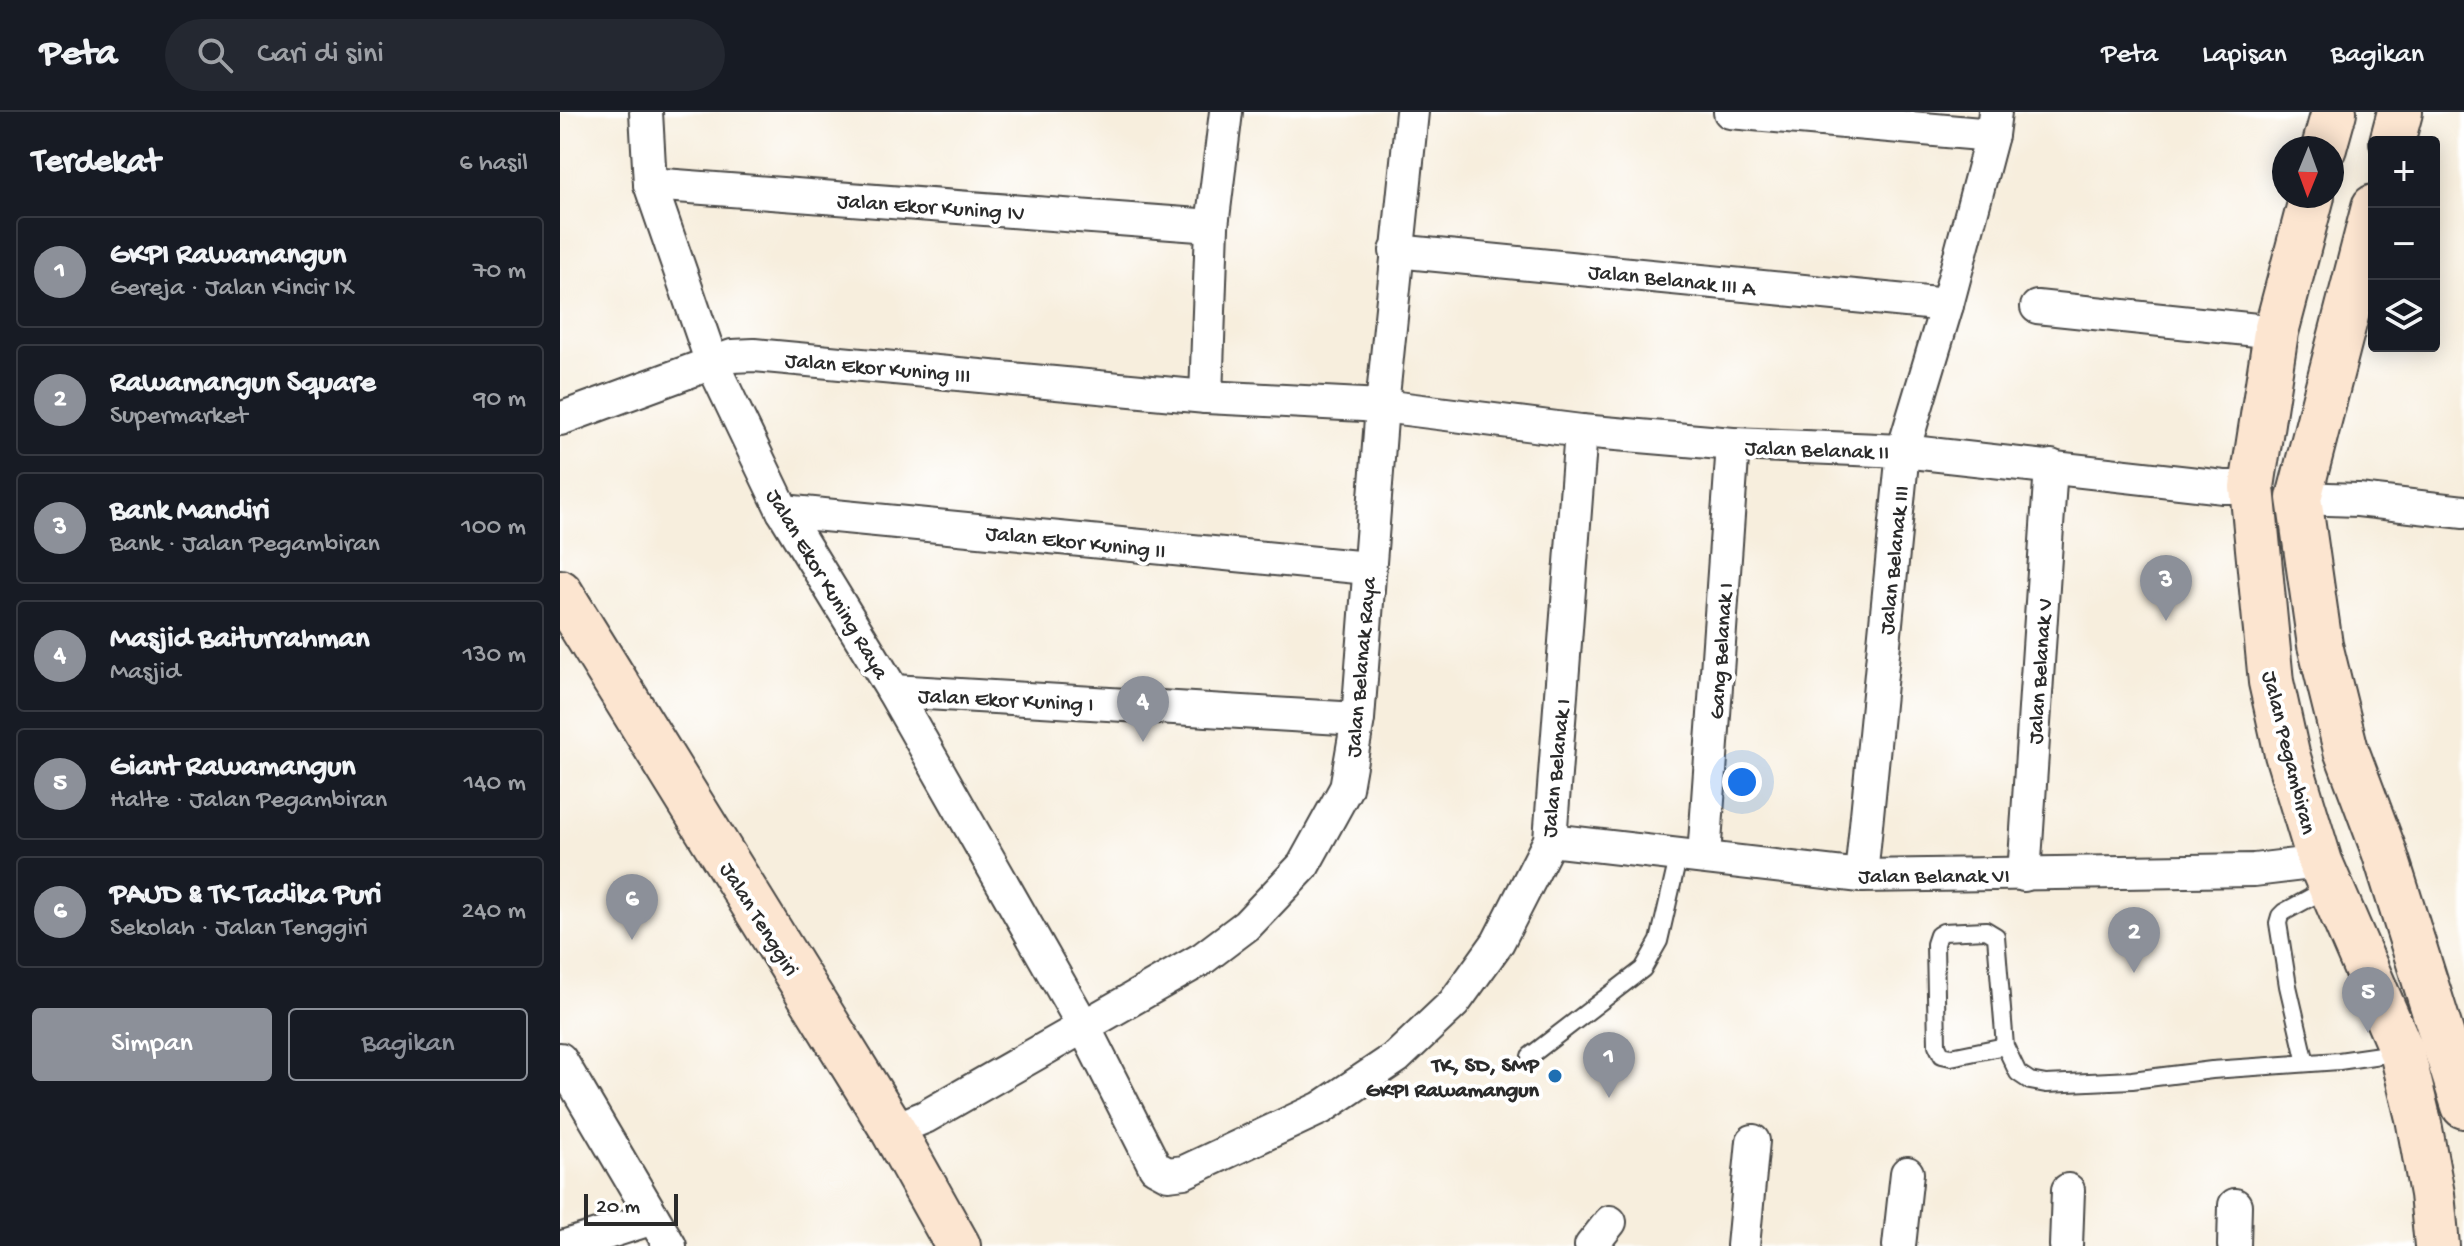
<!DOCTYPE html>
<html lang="id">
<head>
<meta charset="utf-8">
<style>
  :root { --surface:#171b24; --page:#242831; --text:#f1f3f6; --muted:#9ea1a6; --line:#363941; --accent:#8c9099 }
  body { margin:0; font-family:"Gochi Hand",sans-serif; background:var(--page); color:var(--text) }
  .controls { position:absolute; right:24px; top:24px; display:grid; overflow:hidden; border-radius:8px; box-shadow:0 4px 20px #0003 }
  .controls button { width:72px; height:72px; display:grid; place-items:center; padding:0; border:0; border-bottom:2px solid var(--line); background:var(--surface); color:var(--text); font:40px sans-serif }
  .compass { position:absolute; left:1712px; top:24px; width:72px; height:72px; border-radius:50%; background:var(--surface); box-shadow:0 4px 20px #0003; rotate:181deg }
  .scale { position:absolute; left:24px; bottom:20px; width:94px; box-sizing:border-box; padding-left:8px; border:4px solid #2b2b2b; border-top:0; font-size:22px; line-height:28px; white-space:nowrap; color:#2b2b2b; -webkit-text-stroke:6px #fff; paint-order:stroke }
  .you { position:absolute; left:1182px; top:670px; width:28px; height:28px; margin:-20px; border:6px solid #fff; border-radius:50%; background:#1a73e8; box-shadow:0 0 0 12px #1a73e833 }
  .badge { display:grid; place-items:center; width:52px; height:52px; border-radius:50%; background:var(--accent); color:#fff; font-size:26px; font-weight:700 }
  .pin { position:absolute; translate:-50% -66px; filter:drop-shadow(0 2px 4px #0008) }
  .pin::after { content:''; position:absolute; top:42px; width:28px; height:24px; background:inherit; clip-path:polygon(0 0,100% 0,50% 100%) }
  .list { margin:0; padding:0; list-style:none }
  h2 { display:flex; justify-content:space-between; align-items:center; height:104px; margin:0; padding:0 32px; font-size:34px }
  h2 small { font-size:26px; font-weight:400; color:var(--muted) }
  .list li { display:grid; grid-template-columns:52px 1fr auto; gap:24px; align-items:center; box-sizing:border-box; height:112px; margin:0 16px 16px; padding:0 16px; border:2px solid var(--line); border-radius:8px }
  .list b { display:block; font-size:30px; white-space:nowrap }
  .list p { margin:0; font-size:26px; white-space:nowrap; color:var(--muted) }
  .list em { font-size:26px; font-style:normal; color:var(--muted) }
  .actions { display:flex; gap:16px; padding:24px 32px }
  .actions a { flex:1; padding:18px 0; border:2px solid var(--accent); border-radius:8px; text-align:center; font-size:28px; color:var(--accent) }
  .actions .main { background:var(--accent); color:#fff }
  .icon { flex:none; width:44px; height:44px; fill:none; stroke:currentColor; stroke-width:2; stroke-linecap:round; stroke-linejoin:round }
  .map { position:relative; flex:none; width:1904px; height:1134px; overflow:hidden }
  header { display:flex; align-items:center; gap:48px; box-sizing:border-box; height:112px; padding:0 40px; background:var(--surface); border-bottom:2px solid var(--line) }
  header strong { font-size:38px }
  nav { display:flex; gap:44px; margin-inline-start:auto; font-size:28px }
  .search { width:560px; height:72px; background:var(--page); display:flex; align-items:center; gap:20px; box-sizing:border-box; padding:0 28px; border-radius:44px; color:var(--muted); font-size:30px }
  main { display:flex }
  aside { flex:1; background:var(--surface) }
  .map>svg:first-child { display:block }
</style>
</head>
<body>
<header>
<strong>Peta</strong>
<div class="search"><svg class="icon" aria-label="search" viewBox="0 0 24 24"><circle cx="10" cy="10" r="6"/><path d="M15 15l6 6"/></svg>Cari di sini</div>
<nav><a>Peta</a><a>Lapisan</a><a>Bagikan</a></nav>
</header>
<main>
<aside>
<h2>Terdekat<small>6 hasil</small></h2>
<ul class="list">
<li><span class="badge">1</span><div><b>GKPI Rawamangun</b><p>Gereja · Jalan Kincir IX</p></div><em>70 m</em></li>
<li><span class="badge">2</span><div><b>Rawamangun Square</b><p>Supermarket</p></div><em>90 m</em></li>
<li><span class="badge">3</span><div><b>Bank Mandiri</b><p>Bank · Jalan Pegambiran</p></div><em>100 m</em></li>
<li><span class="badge">4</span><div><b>Masjid Baiturrahman</b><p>Masjid</p></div><em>130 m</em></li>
<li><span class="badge">5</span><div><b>Giant Rawamangun</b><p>Halte · Jalan Pegambiran</p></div><em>140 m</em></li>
<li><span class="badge">6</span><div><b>PAUD &amp; TK Tadika Puri</b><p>Sekolah · Jalan Tenggiri</p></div><em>240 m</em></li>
</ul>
<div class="actions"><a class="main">Simpan</a><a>Bagikan</a></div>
</aside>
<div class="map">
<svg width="1904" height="1134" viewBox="0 0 1904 1134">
  <rect width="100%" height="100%" fill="#fff"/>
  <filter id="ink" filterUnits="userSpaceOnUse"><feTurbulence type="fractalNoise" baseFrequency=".0125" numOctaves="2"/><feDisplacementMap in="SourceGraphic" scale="16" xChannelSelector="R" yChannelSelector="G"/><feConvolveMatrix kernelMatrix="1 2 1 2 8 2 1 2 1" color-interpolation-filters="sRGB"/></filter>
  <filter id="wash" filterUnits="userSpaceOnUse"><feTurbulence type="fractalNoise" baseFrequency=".006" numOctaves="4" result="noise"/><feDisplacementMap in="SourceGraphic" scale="32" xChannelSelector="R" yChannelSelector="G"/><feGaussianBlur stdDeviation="1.8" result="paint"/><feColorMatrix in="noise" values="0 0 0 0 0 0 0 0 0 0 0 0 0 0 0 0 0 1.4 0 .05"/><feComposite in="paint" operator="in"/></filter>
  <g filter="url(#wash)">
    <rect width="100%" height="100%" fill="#f7eedd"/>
  </g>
  <g filter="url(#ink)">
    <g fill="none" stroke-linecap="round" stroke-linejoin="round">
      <defs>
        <g id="lane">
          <path d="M1445,934L1391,945L1382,943L1377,933L1375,832L1378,823L1383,820L1426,818L1436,824L1445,934L1458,961L1470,969L1486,972L1572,968L1652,958L1779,949L1841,940"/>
          <path d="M970,944L1083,857L1099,829L1119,742"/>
          <path d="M1746,951L1728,874L1718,811L1720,804L1724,800L1768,776"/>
        </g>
        <g id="street">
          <path d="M86,0L90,72L152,251L223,399L333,579L524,915L595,1055L608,1062L624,1060L761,996L837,945L894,891L938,830L990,728L1021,319"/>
          <path d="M1170,0L1432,23"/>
          <path d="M90,72L652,114"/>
          <path d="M836,139L1387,193"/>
          <path d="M1477,195L1716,220"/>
          <path d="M646,285L652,114L666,0"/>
          <path d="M0,307L152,251L172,244L194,243L646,285L822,294L1021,319L1173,332L1343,339L1664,375H1692"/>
          <path d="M1739,386L1798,388L1904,400"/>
          <path d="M223,399L808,456"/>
          <path d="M333,579L798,607"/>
          <path d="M990,728L1301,764L1694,758L1760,750"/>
          <path d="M1144,745L1173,332"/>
          <path d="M1464,763L1491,354"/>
          <path d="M1301,764L1343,339L1387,193L1432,23L1435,0"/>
          <path d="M0,947L110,1134"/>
          <path d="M333,1018L365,1005L642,847L687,813L743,754L786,676L798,607L822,294L852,0"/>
          <path d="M6,1134L93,1106"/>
          <path d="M1031,1134L1050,1110"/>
          <path d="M1183,1134L1193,1029"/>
          <path d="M1339,1134L1347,1061"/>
          <path d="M1506,1134L1508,1078"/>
          <path d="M1674,1134L1675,1093"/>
        </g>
        <g id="secondary">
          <path d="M1832,30L1840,0"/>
          <path d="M1764,36L1774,0"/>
          <path d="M1752,84L1716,220L1692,375L1711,570L1727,642L1760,750L1842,940L1858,1006L1872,1082L1877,1134"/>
          <path d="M1814,95L1739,386L1760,533L1786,638L1824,739L1904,994"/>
          <path d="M0,480L333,1018L398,1134"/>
        </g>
      </defs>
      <use href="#lane" stroke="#4a4846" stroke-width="20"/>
      <use href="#street" stroke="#4a4846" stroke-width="36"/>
      <use href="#secondary" stroke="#4a4846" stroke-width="48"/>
      <use href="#lane" stroke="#fff" stroke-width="16"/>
      <use href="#street" stroke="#fff" stroke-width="32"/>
      <use href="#secondary" stroke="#fce5d0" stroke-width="44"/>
    </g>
  </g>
  <circle fill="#1f6fb2" stroke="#fff" stroke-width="3" cx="995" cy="964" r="8"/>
  <g text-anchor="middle" stroke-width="8" stroke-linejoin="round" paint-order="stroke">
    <g font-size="22" fill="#2b2b2b" stroke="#fff">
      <text transform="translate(371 93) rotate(4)" y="8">Jalan Ekor Kuning IV</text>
      <text transform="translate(1112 166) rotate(6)" y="8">Jalan Belanak III A</text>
      <text transform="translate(318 254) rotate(5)" y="8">Jalan Ekor Kuning III</text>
      <text transform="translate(1257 336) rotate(2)" y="8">Jalan Belanak II</text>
      <text transform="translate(516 428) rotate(6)" y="8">Jalan Ekor Kuning II</text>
      <text transform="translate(1332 448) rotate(-84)" y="8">Jalan Belanak III</text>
      <text transform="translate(269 471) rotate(59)" y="8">Jalan Ekor Kuning Raya</text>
      <text transform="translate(1159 539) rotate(-86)" y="8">Gang Belanak I</text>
      <text transform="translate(799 555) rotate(-85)" y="8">Jalan Belanak Raya</text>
      <text transform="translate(1478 559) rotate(-86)" y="8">Jalan Belanak V</text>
      <text transform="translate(446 586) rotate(3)" y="8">Jalan Ekor Kuning I</text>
      <text transform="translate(1731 640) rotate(76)" y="8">Jalan Pegambiran</text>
      <text transform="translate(994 656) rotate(-84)" y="8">Jalan Belanak I</text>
      <text x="1374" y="770">Jalan Belanak VI</text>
      <text transform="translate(201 806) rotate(58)" y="8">Jalan Tenggiri</text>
    </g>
    <g font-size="22" font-weight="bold" fill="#2b2b2b" stroke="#fff" text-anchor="end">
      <text x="979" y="959">TK, SD, SMP<tspan x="979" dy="25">GKPI Rawamangun</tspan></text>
    </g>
  </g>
</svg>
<div class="controls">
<button>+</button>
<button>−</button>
<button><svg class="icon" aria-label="layers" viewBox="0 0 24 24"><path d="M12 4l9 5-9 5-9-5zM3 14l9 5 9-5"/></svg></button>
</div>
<svg class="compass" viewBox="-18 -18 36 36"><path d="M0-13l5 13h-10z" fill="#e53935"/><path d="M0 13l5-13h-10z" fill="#9ea1a6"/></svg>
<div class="scale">20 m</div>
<div class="you"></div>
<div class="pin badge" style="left:1049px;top:986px">1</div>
<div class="pin badge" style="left:1574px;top:861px">2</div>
<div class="pin badge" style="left:1606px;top:509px">3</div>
<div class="pin badge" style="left:583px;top:630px">4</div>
<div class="pin badge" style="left:1808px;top:921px">5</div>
<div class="pin badge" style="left:72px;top:828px">6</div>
</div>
</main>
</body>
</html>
